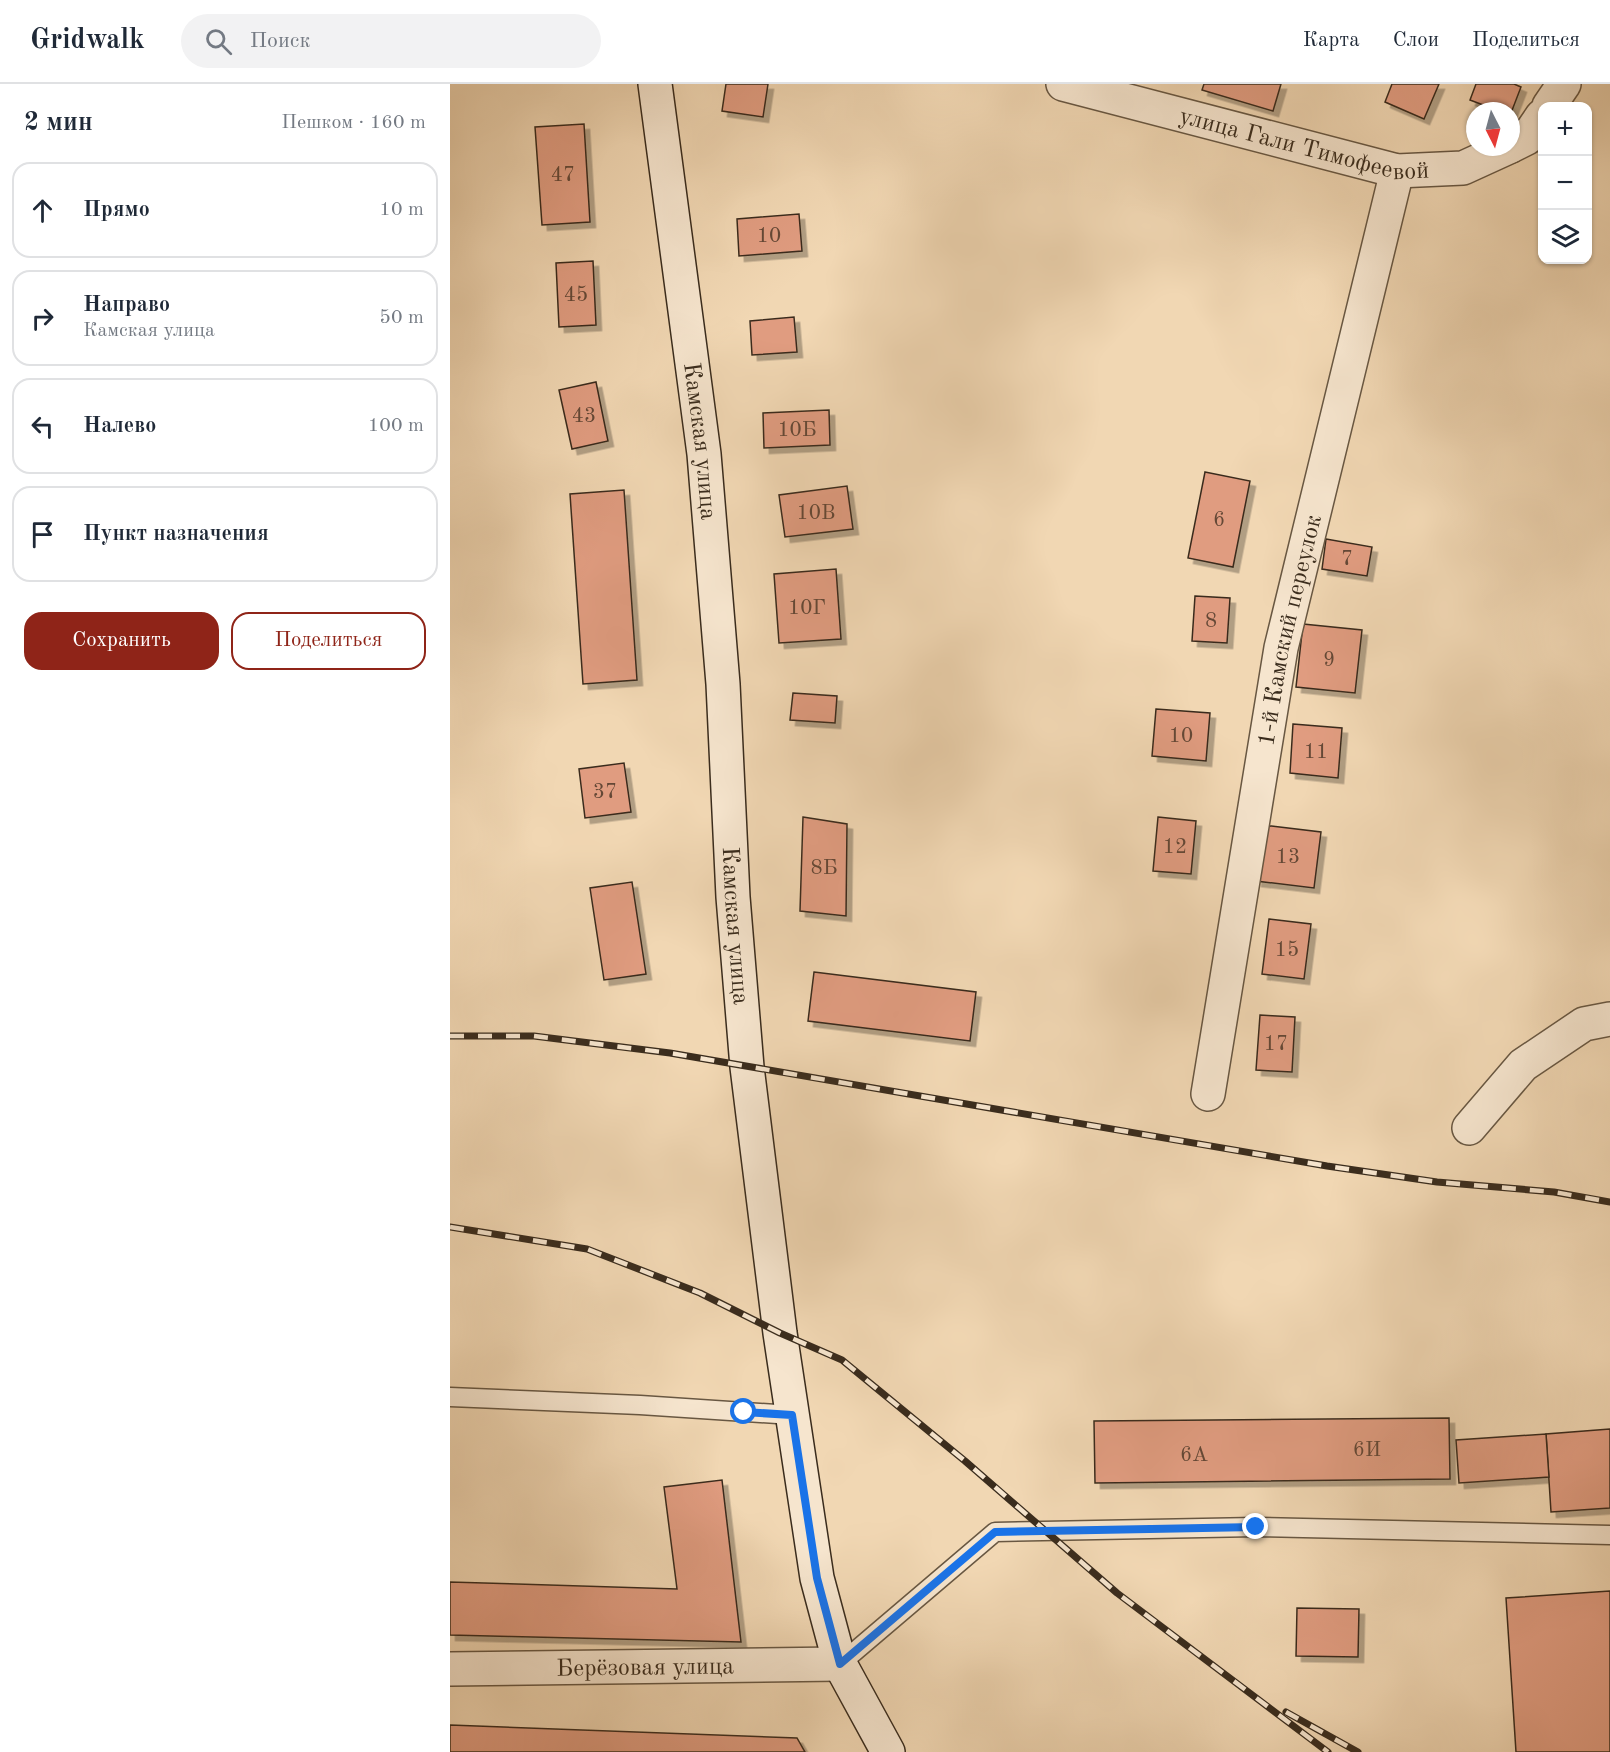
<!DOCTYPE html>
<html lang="ru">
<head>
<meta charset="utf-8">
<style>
  :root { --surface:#fff; --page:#f2f2f3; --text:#1f2937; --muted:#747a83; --line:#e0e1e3; --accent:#8f2418 }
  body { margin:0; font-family:"Old Standard TT",serif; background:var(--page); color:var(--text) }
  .controls { position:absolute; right:18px; top:18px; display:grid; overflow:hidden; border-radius:12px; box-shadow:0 2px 4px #0004 }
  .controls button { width:54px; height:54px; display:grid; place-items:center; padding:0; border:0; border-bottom:2px solid var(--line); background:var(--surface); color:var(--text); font:30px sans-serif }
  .compass { position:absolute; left:1016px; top:18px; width:54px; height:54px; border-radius:50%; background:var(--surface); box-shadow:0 2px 4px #0004; rotate:174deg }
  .stop { position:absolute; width:18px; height:18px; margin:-14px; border:4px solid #1a73e8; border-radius:50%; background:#fff }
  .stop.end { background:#1a73e8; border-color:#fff; box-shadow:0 2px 6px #0008 }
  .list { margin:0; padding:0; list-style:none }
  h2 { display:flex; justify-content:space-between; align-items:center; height:78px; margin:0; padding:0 24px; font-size:26px }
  h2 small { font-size:20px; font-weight:400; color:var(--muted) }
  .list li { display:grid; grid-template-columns:39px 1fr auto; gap:18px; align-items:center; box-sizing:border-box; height:96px; margin:0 12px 12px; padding:0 12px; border:2px solid var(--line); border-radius:18px }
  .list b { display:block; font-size:22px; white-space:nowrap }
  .list p { margin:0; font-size:20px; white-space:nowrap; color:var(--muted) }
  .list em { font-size:20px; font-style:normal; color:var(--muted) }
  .actions { display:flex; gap:12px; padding:18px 24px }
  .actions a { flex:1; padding:14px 0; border:2px solid var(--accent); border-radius:18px; text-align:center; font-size:21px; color:var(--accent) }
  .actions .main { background:var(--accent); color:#fff }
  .icon { flex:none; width:33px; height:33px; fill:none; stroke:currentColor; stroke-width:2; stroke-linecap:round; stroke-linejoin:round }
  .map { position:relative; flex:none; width:1160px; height:1668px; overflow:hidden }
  header { display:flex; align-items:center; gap:36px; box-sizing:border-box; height:84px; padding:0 30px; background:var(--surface); border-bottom:2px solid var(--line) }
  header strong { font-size:28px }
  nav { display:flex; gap:33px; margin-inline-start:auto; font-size:21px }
  .search { width:420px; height:54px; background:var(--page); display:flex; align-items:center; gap:15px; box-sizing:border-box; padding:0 21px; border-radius:33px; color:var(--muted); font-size:22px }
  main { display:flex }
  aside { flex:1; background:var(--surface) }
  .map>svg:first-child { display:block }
</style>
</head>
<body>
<header>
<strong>Gridwalk</strong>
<div class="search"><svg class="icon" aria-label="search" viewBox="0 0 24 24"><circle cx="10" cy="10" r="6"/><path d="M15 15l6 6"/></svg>Поиск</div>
<nav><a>Карта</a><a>Слои</a><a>Поделиться</a></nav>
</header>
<main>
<aside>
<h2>2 мин<small>Пешком · 160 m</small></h2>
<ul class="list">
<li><svg class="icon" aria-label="ahead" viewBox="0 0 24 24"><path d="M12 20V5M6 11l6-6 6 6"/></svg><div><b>Прямо</b></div><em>10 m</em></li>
<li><svg class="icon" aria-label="right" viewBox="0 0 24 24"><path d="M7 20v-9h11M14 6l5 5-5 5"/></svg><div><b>Направо</b><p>Камская улица</p></div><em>50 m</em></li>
<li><svg class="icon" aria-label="left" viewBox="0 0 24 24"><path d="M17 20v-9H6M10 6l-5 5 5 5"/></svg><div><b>Налево</b></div><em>100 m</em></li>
<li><svg class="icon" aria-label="arrive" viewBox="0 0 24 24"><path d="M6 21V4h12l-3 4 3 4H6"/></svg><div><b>Пункт назначения</b></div></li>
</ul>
<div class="actions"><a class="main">Сохранить</a><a>Поделиться</a></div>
</aside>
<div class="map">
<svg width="1160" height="1668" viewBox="0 0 1160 1668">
  <defs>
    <filter id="shadow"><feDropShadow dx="5.5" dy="5.5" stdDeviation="0" flood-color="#0004"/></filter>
  </defs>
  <rect width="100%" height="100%" fill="#f1d7b3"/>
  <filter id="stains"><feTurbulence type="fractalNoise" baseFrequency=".00333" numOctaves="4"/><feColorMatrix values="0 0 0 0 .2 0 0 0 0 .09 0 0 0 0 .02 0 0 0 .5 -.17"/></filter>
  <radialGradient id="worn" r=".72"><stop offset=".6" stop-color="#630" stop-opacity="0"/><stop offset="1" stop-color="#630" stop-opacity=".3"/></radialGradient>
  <g fill="#e09c80" stroke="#3a2c1d" stroke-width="1.5" filter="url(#shadow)">
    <path d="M276,0H318L313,33L272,27Z"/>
    <path d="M754,0H831L823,27L752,6Z"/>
    <path d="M942,0H989L974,35L935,18Z"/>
    <path d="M1026,0H1064L1071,3L1061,29V27H1049L1020,16Z"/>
    <path d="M134,40L140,138L92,141L85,43Z"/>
    <path d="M349,130L352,167L289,172L287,135Z"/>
    <path d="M143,177L146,241L109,243L106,179Z"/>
    <path d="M344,233L347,268L302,271L300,237Z"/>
    <path d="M146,298L158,357L122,365L109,306Z"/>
    <path d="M379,326L380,361L314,364L313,329Z"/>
    <path d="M755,388L800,397L783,483L738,474Z"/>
    <path d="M397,402L403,445L335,453L329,411Z"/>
    <path d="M174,406L187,596L133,600L120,410Z"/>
    <path d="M876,455L922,463L917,492L872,485Z"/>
    <path d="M386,485L391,555L329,559L324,490Z"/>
    <path d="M745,512L780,514L777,559L742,557Z"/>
    <path d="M853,540L912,546L905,609L846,603Z"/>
    <path d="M343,609L387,612L385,639L340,636Z"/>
    <path d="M706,625L760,629L756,677L702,672Z"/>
    <path d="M843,640L892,644L888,694L840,689Z"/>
    <path d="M174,679L181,728L135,734L129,685Z"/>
    <path d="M353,733L397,740L396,832L350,827Z"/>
    <path d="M708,733L746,737L741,790L703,787Z"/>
    <path d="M812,741L871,748L864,804L806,797Z"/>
    <path d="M182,798L196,890L154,896L140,804Z"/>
    <path d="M819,835L861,840L854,895L812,890Z"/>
    <path d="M364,888L526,908L520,957L358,937Z"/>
    <path d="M810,931L845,933L842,988L806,986Z"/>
    <path d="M999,1334L1000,1395L645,1399L644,1337Z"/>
    <path d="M1160,1345V1424L1101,1428L1096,1350Z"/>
    <path d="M1096,1350L1099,1393L1009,1399L1006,1356Z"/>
    <path d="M272,1396L291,1558L0,1551V1498L227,1505L214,1403Z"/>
    <path d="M1160,1507V1668H1066L1056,1514Z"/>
    <path d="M847,1524L909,1525L908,1573L846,1572Z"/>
    <path d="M0,1641L347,1654L355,1668H0Z"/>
  </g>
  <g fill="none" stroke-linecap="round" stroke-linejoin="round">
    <defs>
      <g id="lane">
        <path d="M0,1313L190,1321L342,1331"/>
        <path d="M390,1580L545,1448L806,1443L1160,1451"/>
      </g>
      <g id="street">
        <path id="s1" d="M613,0L947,87L1013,84L1059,63"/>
        <path d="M1099,22L1114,0"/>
        <path d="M1061,62L1077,54L1092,32"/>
        <path id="s2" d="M758,1010L831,564L947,87"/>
        <path d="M1019,1044L1073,981L1134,940L1160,935"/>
        <path id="s3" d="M0,1585L390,1580"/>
      </g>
      <g id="secondary">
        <path id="s4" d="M205,0L254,370L273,600L283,813L297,983L330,1249L367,1494L390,1580L438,1668"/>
      </g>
    </defs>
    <use href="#lane" stroke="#685742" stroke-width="21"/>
    <use href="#street" stroke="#685742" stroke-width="36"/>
    <use href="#secondary" stroke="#3a2c1d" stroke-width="36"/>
    <use href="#lane" stroke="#f6e5ce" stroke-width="18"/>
    <use href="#street" stroke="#f6e5ce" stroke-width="33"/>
    <use href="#secondary" stroke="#f6e5ce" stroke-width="33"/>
    <defs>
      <g id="rail">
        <path d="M0,952H84L220,969L877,1082L987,1098L1104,1108L1160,1118"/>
        <path d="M0,1143L137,1165L250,1209L330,1249L392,1276L515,1377L667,1509L878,1668"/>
        <path d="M836,1628L908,1668"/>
      </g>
    </defs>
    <use href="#rail" stroke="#3a2c1d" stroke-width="7"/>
    <use href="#rail" stroke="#f6e5ce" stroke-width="4.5" stroke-dasharray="14" stroke-linecap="butt"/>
  </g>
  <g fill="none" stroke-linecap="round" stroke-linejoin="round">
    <path stroke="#1a73e8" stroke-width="8" d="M294,1328L342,1331L367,1494L390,1580L545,1448L806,1443"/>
  </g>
  <g text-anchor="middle" stroke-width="5" stroke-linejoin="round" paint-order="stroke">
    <g font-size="21" fill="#644836">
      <text x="113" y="97">47</text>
      <text x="319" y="158">10</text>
      <text x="126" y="217">45</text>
      <text x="134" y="338">43</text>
      <text x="347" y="352">10Б</text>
      <text x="366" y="435">10В</text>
      <text x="769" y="442">6</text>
      <text x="897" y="481">7</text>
      <text x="357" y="530">10Г</text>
      <text x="761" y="543">8</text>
      <text x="879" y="582">9</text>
      <text x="731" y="658">10</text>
      <text x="866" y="674">11</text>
      <text x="155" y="714">37</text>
      <text x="725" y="769">12</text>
      <text x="838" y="779">13</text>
      <text x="374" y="790">8Б</text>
      <text x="837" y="872">15</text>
      <text x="826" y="966">17</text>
      <text x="917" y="1372">6И</text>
      <text x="744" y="1377">6А</text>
    </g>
    <g font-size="24" fill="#3a2c1d" stroke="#f6e5ce">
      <text dy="8" stroke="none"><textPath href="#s1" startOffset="249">улица Гали Тимофеевой</textPath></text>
      <text dy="8" stroke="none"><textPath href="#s4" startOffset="360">Камская улица</textPath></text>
      <text dy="8" stroke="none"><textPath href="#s2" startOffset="471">1-й Камский переулок</textPath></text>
      <text dy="8" stroke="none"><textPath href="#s4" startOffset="846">Камская улица</textPath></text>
      <text dy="8" stroke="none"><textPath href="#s3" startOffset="195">Берёзовая улица</textPath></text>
    </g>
  </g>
  <rect width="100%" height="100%" filter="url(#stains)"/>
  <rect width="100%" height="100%" fill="url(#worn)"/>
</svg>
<div class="controls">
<button>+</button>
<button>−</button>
<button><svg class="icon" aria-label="layers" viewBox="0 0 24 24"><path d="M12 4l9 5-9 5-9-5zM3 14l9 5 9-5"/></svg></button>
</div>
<svg class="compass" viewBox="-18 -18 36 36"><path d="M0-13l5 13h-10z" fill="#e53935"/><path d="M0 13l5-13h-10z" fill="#747a83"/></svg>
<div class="stop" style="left:294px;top:1328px"></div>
<div class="stop end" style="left:806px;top:1443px"></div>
</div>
</main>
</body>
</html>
